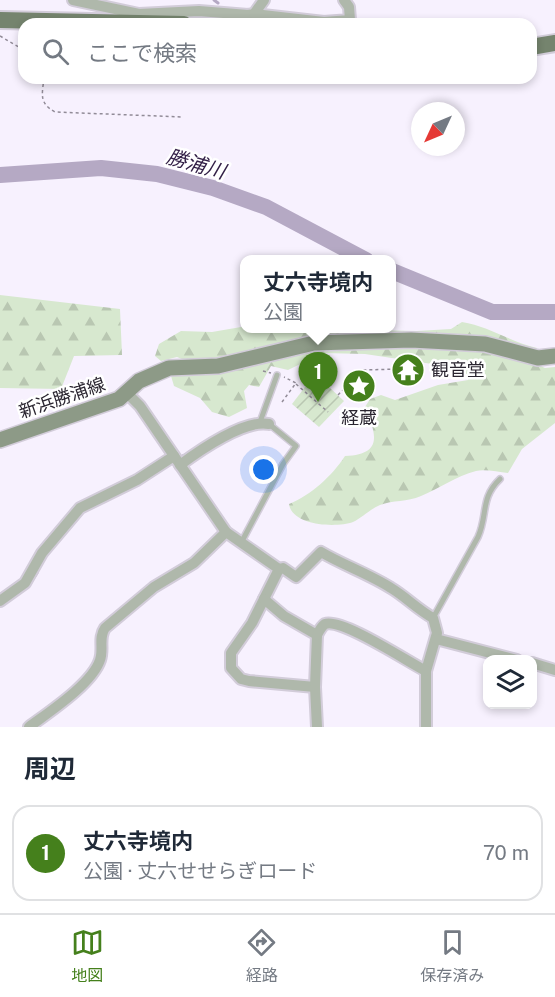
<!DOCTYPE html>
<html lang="ja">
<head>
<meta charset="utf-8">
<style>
  :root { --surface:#fff; --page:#f2f2f3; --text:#1f2937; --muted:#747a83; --line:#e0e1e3; --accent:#45801c }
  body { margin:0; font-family:"Public Sans","Noto Sans JP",sans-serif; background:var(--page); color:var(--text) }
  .controls { position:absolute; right:18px; bottom:18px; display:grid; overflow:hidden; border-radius:12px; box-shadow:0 3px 9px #0003 }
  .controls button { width:54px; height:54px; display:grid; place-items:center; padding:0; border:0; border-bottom:2px solid var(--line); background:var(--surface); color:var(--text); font:30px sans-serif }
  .compass { position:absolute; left:411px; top:102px; width:54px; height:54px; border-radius:50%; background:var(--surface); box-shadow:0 3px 9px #0003; rotate:226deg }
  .you { position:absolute; left:264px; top:470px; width:21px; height:21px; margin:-15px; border:4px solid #fff; border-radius:50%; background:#1a73e8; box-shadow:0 0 0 9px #1a73e833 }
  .badge { display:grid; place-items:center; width:39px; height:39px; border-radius:50%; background:var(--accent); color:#fff; font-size:20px; font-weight:700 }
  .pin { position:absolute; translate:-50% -50px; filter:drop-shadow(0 2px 3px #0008) }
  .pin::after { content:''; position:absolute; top:32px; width:21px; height:18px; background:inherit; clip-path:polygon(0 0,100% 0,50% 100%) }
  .popup { position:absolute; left:240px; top:255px; width:156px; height:78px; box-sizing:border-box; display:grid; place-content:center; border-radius:12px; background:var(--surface); filter:drop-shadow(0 2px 4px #0005); font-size:20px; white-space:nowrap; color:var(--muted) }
  .popup b { font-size:22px; color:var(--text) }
  .popup::after { content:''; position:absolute; left:50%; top:100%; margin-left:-12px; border:12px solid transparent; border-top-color:var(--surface) }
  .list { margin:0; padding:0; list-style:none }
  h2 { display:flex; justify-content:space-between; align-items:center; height:78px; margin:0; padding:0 24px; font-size:26px }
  h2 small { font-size:20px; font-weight:400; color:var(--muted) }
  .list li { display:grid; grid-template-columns:39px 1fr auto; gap:18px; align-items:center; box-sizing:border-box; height:96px; margin:0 12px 12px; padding:0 12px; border:2px solid var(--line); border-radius:18px }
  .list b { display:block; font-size:22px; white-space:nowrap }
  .list p { margin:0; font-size:20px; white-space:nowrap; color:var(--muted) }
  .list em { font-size:20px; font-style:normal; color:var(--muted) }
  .icon { flex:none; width:33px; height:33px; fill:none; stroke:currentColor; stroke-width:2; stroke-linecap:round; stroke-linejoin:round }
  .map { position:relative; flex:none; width:555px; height:727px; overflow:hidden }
  .search { position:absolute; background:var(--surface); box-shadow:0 3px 9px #0003; left:18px; right:18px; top:18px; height:66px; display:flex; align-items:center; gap:15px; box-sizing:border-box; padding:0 21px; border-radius:18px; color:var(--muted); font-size:22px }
  .sheet { height:186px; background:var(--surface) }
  nav { display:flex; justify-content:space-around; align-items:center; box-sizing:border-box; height:84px; border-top:2px solid var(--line); background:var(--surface); font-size:16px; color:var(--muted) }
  nav a { display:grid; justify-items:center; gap:3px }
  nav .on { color:var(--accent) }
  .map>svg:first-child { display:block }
</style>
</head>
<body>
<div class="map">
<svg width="555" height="727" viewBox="0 0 555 727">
  <defs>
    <pattern id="forest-firs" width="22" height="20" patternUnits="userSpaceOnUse" patternTransform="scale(1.5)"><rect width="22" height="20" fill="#d7e8cf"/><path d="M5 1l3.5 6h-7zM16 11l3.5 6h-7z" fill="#b9c7b2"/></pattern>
    <pattern id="garden-furrows" width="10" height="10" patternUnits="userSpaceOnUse" patternTransform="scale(1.5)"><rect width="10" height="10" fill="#d7e8cf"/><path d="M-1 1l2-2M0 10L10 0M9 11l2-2" fill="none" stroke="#b9c7b2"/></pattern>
  </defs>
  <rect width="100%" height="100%" fill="#f7f1fe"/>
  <g fill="url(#forest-firs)">
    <path d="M0,295L120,309L122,355L74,356L61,389L0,388Z"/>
    <path d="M462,322C488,326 511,342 537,348L531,362L545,368L555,367V423L522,449L508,473C498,472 485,469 476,471C456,476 439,489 421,496C407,502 393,500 380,505C370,509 362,518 353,522C336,528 292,526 289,504C311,495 332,476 345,456C384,455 376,433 365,407L370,399L381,395L395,400L438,385L468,380V376L459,368L365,354L323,353L288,370L271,366L259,387L249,385L244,391L247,408L229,417L212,412L200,398L174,386L171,376L186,375L189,362L177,357L161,361L155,356L159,344L181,331L212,332L241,327L417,331L451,329Z"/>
  </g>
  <path fill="url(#garden-furrows)" d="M315,374L344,401L319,427L292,404Z"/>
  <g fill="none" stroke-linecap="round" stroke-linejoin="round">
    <g stroke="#b5a9c4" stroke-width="3">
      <path d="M214,0L218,3"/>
      <path d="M178,458L191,452"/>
      <path d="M29,585L37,573"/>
    </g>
    <g stroke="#b5a9c4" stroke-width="16">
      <path d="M0,175L101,168L157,174L213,188L266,207L366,260"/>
      <path d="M392,271L492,312H555"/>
    </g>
    <defs>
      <g id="service">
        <path d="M260,422L277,375"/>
        <path d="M241,543L283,464L296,446L269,424"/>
        <path d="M433,618L478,537C488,515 480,498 500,479"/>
      </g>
      <g id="minor">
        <path d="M73,0L139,14L199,11L248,15L254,14L264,0"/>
        <path d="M254,14L324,22L350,20L349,7L344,0"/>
        <path d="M127,393L140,406L226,532L279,569L252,623L231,653V668L241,679L249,681L315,687"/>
        <path d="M180,465C200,450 245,419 269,424"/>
        <path d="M279,569L283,568L296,577L321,552C343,565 369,574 391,588C406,597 417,609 433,618L437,633L426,671V727"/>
        <path d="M264,599L284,616L317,635L315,687L317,727"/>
        <path d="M0,601L25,583L42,553L80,508L137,480L174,456"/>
        <path d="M317,635C319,631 322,626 325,624C342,618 408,662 426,671"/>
        <path d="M436,639L517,660"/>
        <path d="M532,663L555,670"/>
        <path d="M29,727C49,712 92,684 100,660C104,649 98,638 105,628L154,587L194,563L226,532"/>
      </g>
      <path id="secondary" d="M0,440L119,399L139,381L169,368L218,366L314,343L411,340L485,344L538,358L555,356"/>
      <g id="primary">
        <path d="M0,20L184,24"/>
        <path d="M531,47L555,43"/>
      </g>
    </defs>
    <use href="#service" stroke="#d2ccd9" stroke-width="8"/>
    <use href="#minor" stroke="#d2ccd9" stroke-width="14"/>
    <use href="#secondary" stroke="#d2ccd9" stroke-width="18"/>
    <use href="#primary" stroke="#d2ccd9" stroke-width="20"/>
    <g stroke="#918b97" stroke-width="1.5" stroke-dasharray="3 3" stroke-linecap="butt">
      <path d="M0,36L24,50"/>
      <path d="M44,78C42,95 39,103 55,112L183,117"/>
      <path d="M263,371L271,373"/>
      <path d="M296,384L328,412"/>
      <path d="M338,395L362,370L402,369"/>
      <path d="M282,402L296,383L284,377"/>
    </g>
    <use href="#service" stroke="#afb8ab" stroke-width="5"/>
    <use href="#minor" stroke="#afb8ab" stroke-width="10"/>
    <use href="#secondary" stroke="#8d9a87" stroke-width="15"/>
    <use href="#primary" stroke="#75846e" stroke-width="16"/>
  </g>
  <defs>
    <symbol id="temple-disc" viewBox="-11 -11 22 22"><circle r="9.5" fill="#45801c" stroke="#fff"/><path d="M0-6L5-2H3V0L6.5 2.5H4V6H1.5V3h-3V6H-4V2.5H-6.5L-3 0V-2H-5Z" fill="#fff"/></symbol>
    <symbol id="sight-disc" viewBox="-11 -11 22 22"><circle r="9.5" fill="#45801c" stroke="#fff"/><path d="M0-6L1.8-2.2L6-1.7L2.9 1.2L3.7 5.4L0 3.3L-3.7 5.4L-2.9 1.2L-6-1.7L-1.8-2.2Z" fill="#fff"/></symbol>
  </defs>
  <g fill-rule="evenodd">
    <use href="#temple-disc" x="389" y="351" width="38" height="38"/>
    <use href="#sight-disc" x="340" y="367" width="38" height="38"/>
  </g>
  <g text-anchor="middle" stroke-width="5" stroke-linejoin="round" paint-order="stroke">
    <g font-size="18" fill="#2a2530" stroke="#fff" text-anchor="start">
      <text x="431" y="376">観音堂</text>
      <text x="359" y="424" text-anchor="middle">経蔵</text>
    </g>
    <g font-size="18" fill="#2a2530" stroke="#fff">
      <text transform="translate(62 398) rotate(-19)" y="6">新浜勝浦線</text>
    </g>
    <g font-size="20" font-style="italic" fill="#332047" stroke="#fff">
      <text transform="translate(196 164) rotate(16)" y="7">勝浦川</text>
    </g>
  </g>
</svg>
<div class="controls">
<button><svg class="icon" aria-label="layers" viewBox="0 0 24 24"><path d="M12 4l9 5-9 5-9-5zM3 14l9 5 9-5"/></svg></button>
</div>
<svg class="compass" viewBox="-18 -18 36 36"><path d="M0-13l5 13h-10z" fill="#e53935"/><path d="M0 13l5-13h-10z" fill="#747a83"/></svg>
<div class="you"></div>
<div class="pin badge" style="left:318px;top:402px">1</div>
<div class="popup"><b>丈六寺境内</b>公園</div>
<div class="search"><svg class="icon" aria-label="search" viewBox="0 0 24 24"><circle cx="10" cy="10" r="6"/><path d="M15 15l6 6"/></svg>ここで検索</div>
</div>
<section class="sheet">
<h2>周辺<small></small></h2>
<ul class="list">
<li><span class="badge">1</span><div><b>丈六寺境内</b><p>公園 · 丈六せせらぎロード</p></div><em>70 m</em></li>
</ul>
</section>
<nav>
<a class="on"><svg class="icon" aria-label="map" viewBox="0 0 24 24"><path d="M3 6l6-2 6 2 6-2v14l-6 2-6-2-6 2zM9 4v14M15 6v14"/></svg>地図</a>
<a><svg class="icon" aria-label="directions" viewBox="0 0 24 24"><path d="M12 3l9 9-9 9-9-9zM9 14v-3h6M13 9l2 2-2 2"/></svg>経路</a>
<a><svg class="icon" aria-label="saved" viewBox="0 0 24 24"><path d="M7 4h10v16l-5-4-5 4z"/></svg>保存済み</a>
</nav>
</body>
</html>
